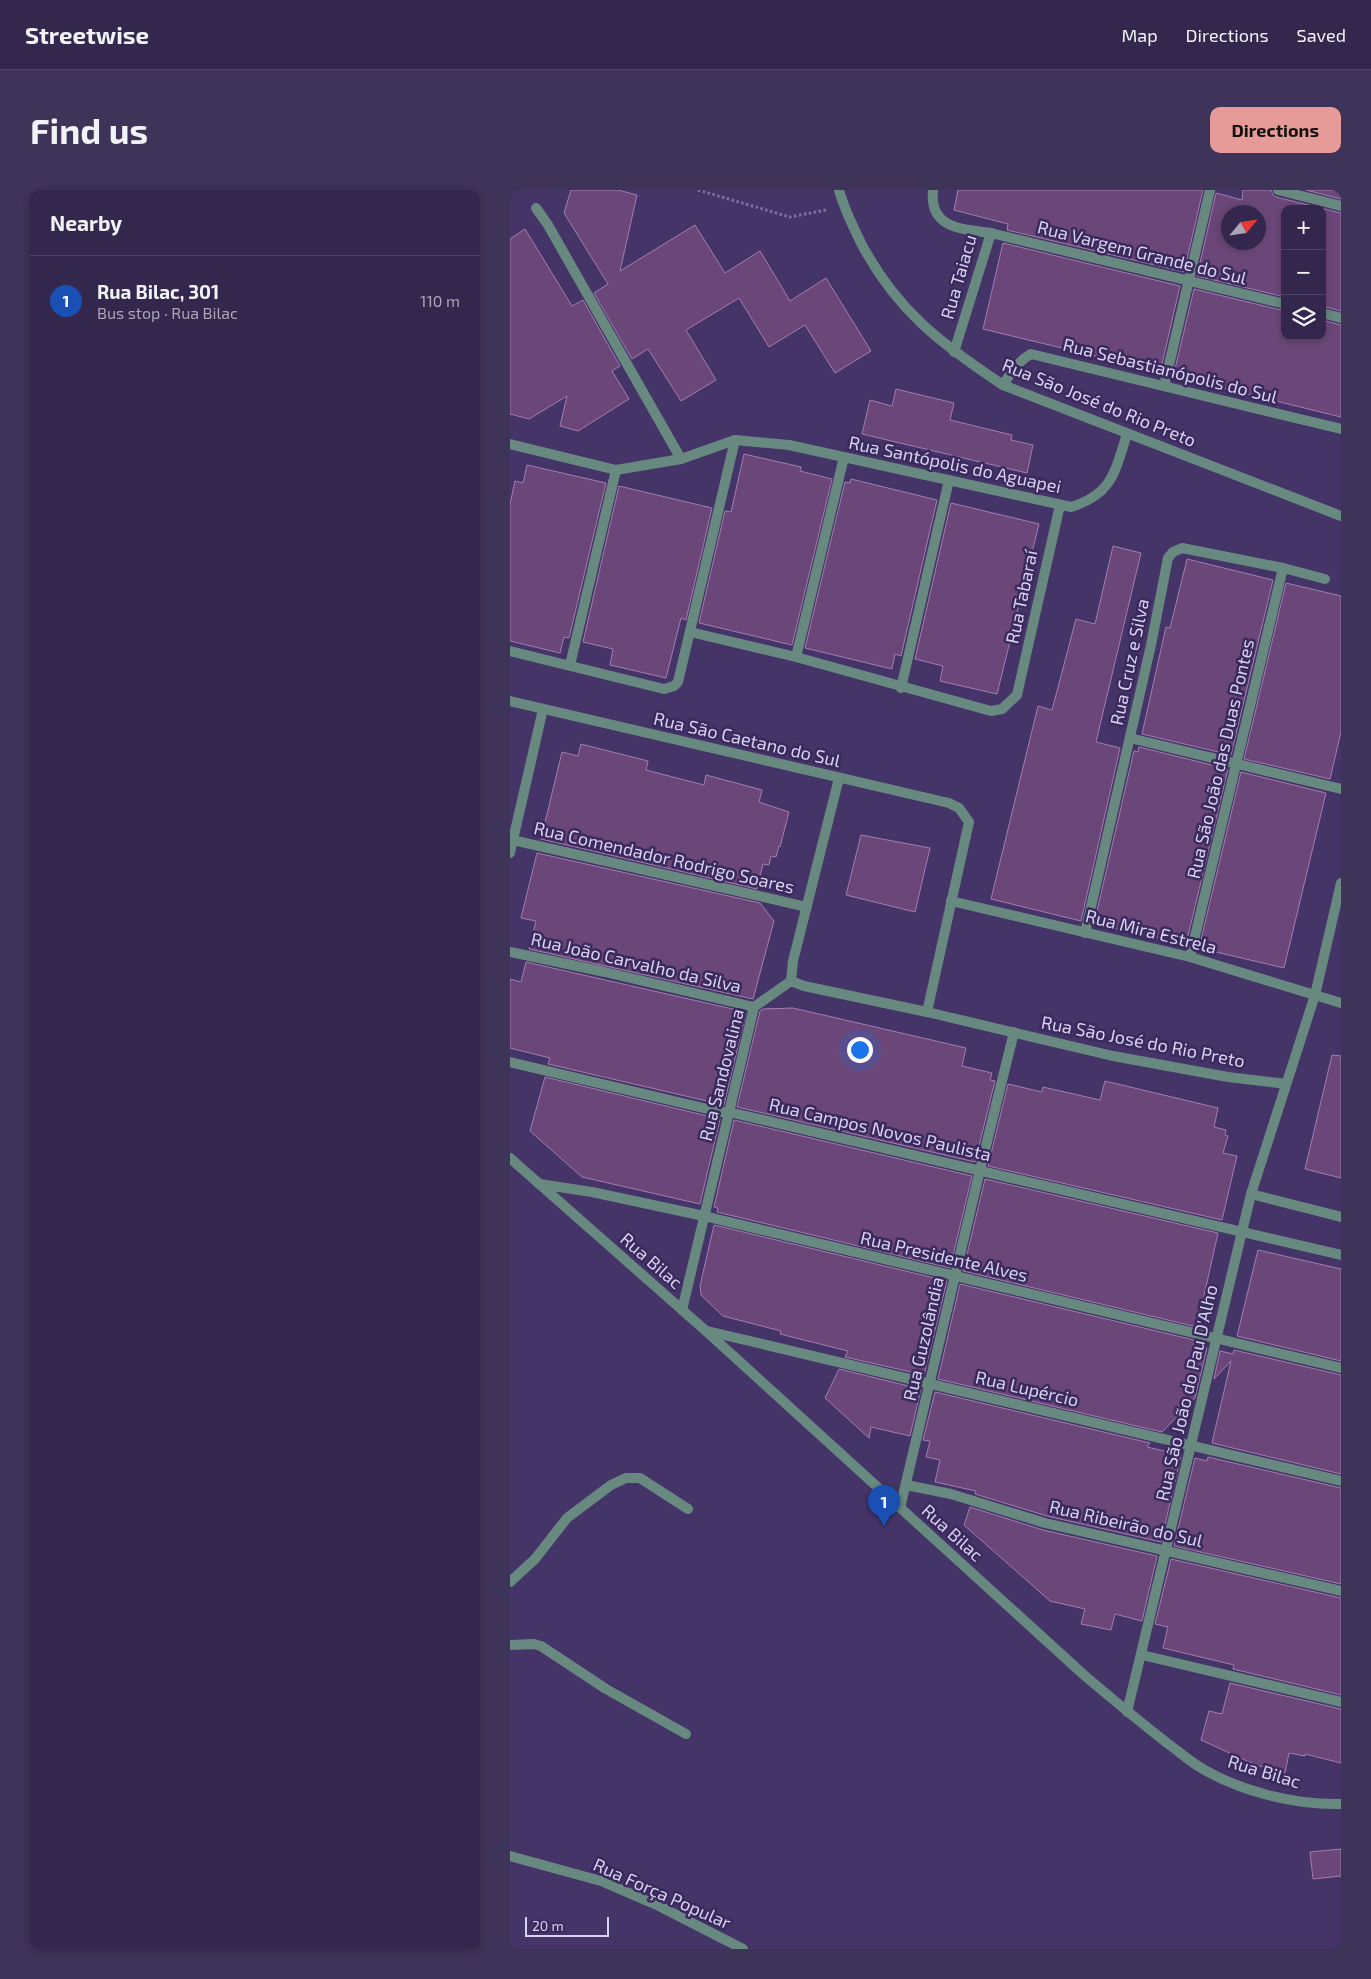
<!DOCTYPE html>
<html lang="en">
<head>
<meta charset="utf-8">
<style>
  :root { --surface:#33274e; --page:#3e3358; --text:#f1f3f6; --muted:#a9a5b6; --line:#4e4466; --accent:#e69b98 }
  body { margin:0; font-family:"Exo 2",sans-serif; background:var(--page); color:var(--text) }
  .controls { position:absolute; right:15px; top:15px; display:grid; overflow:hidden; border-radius:10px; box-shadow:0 2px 8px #0003 }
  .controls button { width:45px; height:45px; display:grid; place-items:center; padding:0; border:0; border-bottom:1px solid var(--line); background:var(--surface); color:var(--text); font:25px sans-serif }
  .compass { position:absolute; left:711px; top:15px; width:45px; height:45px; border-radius:50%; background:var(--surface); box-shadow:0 2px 8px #0003; rotate:61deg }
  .scale { position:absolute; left:15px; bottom:12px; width:84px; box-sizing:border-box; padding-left:5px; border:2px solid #d8d1f0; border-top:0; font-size:14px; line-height:18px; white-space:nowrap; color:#d8d1f0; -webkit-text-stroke:4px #3a2a5d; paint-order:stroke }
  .you { position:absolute; left:349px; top:859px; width:18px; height:18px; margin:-12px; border:4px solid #fff; border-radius:50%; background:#1a73e8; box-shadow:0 0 0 8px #1a73e833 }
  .badge { display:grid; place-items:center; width:32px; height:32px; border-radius:50%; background:var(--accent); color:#fff; font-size:16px; font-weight:700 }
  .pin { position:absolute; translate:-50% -41px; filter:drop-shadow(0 1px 2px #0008) }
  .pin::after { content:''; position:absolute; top:26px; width:18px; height:15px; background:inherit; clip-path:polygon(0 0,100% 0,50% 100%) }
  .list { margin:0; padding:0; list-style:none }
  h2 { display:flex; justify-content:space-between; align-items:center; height:65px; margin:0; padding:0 20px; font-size:21px }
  h2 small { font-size:16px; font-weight:400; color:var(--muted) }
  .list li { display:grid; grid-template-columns:32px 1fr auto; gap:15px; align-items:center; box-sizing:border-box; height:90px; padding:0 20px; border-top:1px solid var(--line) }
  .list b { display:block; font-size:19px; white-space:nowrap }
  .list p { margin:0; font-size:16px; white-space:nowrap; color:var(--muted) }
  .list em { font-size:16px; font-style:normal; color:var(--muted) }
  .icon { flex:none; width:28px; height:28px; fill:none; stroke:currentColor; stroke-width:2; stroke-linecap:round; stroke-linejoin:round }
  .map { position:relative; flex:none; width:831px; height:1759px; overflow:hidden; border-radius:10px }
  header { display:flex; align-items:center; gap:30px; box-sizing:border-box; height:70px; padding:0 25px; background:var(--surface); border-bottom:1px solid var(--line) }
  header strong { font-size:24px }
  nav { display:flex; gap:28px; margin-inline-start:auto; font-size:18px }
  .intro { display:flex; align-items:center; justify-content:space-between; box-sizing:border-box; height:120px; padding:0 30px }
  h1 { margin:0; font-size:35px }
  .button { padding:12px 22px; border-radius:10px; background:var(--accent); color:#111; font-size:18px; font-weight:700 }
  main { display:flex; gap:30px; padding:0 30px }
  aside { flex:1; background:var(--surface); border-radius:10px; box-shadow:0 2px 8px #0003 }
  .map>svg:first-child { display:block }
</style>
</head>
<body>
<header>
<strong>Streetwise</strong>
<nav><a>Map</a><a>Directions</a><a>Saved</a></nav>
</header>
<div class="intro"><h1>Find us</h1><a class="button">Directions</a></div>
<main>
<aside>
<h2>Nearby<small></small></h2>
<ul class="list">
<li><span class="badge" style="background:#1a4fb4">1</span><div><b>Rua Bilac, 301</b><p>Bus stop · Rua Bilac</p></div><em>110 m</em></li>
</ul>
</aside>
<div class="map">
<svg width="831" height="1759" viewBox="0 0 831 1759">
  <rect width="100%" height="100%" fill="#443468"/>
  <g fill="#6a4778" stroke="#a37db2" fill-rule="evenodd">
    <path d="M61,0H108L127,5L110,81L185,35L215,83L250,61L280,111L316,88L361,161L325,183L295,135L259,157L229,108L176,140L206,190L171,211L138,159L122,169L84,103L98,94L54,23Z"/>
    <path d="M448,0H693L674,82L497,40L498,34L444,20Z"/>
    <path d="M733,0H761L763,5L766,7L831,23V121L812,116V19H775V107L687,86L706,3L732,10ZM718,22H748V52H718Z"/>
    <path d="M796,0H831V9Z"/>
    <path d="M15,39L62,116L73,110L110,176L102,181L119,209L68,241L50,236L57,206L19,229L0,224V49Z"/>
    <path d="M493,53L670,96L651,178L644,175L643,180L473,139Z"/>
    <path d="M684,99L775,121V146H812V130L831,135V227L684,191L664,183Z"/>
    <path d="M386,199L444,213L440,230L502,245L501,250L523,255L517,283L352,244L360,210L382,216Z"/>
    <path d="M234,264L291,277L290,281L322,289L282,455L189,433L215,321L221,322Z"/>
    <path d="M17,275L96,293L59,448L54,447L50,463L0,451V314L5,291L13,293Z"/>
    <path d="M341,289L427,310L391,466L385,464L382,479L295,458L335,292L340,293Z"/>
    <path d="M109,296L202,318L176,430L171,428L156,488L100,475L103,459L73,452Z"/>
    <path d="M441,313L529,334L487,504L430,491L433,476L405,469Z"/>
    <path d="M603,356L631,363L586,552L610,558L571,731L481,709L528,516L542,520L566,429L585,434Z"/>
    <path d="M677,369L763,390L721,565L632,544L656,437L660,438Z"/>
    <path d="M776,393L831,406V542L820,589L734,569Z"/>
    <path d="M71,554L138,571L136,580L194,595L196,585L252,600L249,612L279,622L270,657L269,656L266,667L261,666L259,675L253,674L247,699L31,649L52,562L68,566Z"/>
    <path d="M629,557L718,579L676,754L584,734L624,561L628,562Z"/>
    <path d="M731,582L816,603L774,778L689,758Z"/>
    <path d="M351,645L420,658L405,722L336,705Z"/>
    <path d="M27,663L250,713L264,731L243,809L19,759L26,731L11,728Z"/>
    <path d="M16,772L236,822L214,915L38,874L40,868L0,858V789L11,792Z"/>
    <path d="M283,818L456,858L452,876L482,883L480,890L485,891L465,972L227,917L250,821L253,819Z"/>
    <path d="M822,865L831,866V988L795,979Z"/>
    <path d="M35,887L210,929L190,1014L72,987L20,941Z"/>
    <path d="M595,891L708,918L704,937L716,940L715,945L718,946L713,963L727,966L712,1030L478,976L498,894L532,902L533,897L590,910Z"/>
    <path d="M224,930L462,986L440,1078L207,1022L208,1018L204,1017Z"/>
    <path d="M475,989L708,1043L687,1137L453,1081Z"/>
    <path d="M204,1035L437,1091L414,1185L335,1167L338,1161L270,1144L271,1141L213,1126L191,1105L190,1096Z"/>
    <path d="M748,1060L831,1079V1171L727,1146Z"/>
    <path d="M450,1094L684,1150L683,1155L697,1158L685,1208L652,1242L428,1189Z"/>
    <path d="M724,1160L831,1185V1284L702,1253L721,1171L704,1189L710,1161L723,1164Z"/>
    <path d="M329,1179L411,1199L400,1246L361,1237L359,1248L315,1208Z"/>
    <path d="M425,1202L640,1253L637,1257L671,1265L651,1352L537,1326L465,1304L466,1301L425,1292L430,1270L416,1267L420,1251L413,1250Z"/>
    <path d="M698,1267L831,1298V1394L664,1356L685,1268L697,1271Z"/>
    <path d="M460,1317L533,1340L647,1366L632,1431L605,1424L601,1440L571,1434L575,1419L540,1411L454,1335Z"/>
    <path d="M661,1369L831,1408V1505L723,1479L724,1475L653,1458L658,1437L645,1434Z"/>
    <path d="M720,1493L831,1519V1573L795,1564V1566L779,1563L775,1583L746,1575L691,1550L699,1521L712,1524Z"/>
    <path d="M831,1659V1686L803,1689L800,1662Z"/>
  </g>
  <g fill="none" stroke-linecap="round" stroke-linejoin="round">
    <path stroke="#7d719d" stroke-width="3" stroke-dasharray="2.5 2.5" stroke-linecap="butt" d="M188,0L280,27L316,20"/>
    <path stroke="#688980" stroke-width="10" d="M444,162L481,43"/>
    <g stroke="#688980" stroke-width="10">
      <path d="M329,0C334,19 343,36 351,53C386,120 431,154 493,195L831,326"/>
      <path d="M423,0C419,39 452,39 481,43L775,114"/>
      <path d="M768,0L831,16"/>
      <path d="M26,18L38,35L171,269"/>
      <path d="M812,123L831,128"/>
      <path d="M493,195C501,183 508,171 521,164L831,239"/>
      <path d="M654,196L700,0"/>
      <path d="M0,254L106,280L171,269L225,250L279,255L561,317C603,304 605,281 617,244"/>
      <path d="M180,442L286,467L481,521L492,519L507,505L550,315"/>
      <path d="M0,461L154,499L164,496L168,492L225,250"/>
      <path d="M286,467L334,267"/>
      <path d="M60,475L106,280"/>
      <path d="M391,498L439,290"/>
      <path d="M0,511L439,613L449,618L459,632L417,822"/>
      <path d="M620,548L831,599"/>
      <path d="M3,650L297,717"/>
      <path d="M0,663L33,519"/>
      <path d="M441,711L680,767L831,813"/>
      <path d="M575,743L641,455L658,368L663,362L672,358L773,378L815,389"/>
      <path d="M0,762L95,782L244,817"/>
      <path d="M680,767L773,378"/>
      <path d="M281,791L294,796L417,822L603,866L718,887L776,894"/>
      <path d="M0,872L210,922H219L831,1065"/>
      <path d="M0,968L196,1141L574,1485C601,1508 629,1531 657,1553C667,1560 677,1569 688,1576C728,1601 784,1615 831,1614"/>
      <path d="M29,994L82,1002L194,1026L831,1178"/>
      <path d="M741,1004L831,1027"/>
      <path d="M172,1120L244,817L281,791L283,771L329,588"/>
      <path d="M197,1141L831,1291"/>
      <path d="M396,1295L441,1304L535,1333L831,1401"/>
      <path d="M390,1318L470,980L504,842"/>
      <path d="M0,1392L25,1369L57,1328L101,1295L116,1288H130L178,1319"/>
      <path d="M0,1455L24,1454L31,1456L96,1499L176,1544"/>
      <path d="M632,1465L831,1512"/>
      <path d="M617,1522L741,1004L805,805L831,693"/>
      <path d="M0,1666L91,1691L149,1716L233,1759"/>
    </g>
  </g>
  <g text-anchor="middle" stroke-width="5" stroke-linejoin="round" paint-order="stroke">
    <g font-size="18" fill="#d8d1f0" stroke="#3a2a5d">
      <text transform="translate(632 63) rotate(14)" y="6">Rua Vargem Grande do Sul</text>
      <text transform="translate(449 87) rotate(-74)" y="6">Rua Taiacu</text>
      <text transform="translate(660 181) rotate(14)" y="6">Rua Sebastianópolis do Sul</text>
      <text transform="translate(589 213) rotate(22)" y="6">Rua São José do Rio Preto</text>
      <text transform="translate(445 275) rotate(12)" y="6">Rua Santópolis do Aguapei</text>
      <text transform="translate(512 407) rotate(-78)" y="6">Rua Tabaraí</text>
      <text transform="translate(620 472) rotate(-78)" y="6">Rua Cruz e Silva</text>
      <text transform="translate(237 550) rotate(13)" y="6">Rua São Caetano do Sul</text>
      <text transform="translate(711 569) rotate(-77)" y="6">Rua São João das Duas Pontes</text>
      <text transform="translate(154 668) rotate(13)" y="6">Rua Comendador Rodrigo Soares</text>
      <text transform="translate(641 742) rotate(14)" y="6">Rua Mira Estrela</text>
      <text transform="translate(126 773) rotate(13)" y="6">Rua João Carvalho da Silva</text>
      <text transform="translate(633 852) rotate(11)" y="6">Rua São José do Rio Preto</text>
      <text transform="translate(212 885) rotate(-76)" y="6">Rua Sandovalina</text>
      <text transform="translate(370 940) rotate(13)" y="6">Rua Campos Novos Paulista</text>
      <text transform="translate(434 1067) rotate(13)" y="6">Rua Presidente Alves</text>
      <text transform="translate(141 1071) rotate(41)" y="6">Rua Bilac</text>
      <text transform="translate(414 1149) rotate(-77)" y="6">Rua Guzolândia</text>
      <text transform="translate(517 1199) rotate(13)" y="6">Rua Lupércio</text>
      <text transform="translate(677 1203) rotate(-77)" y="6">Rua São João do Pau D'Alho</text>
      <text transform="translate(616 1334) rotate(13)" y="6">Rua Ribeirão do Sul</text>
      <text transform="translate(442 1343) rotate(42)" y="6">Rua Bilac</text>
      <text transform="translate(754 1582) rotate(17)" y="6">Rua Bilac</text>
      <text transform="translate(152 1704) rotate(24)" y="6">Rua Força Popular</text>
    </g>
  </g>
</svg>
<div class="controls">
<button>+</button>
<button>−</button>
<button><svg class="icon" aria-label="layers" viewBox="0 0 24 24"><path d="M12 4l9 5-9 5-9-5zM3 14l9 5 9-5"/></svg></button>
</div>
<svg class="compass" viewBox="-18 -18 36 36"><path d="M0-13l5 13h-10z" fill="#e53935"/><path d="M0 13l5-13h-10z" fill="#a9a5b6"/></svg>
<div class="scale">20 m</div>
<div class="you"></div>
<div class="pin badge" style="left:374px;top:1336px;background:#1a4fb4">1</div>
</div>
</main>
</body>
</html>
